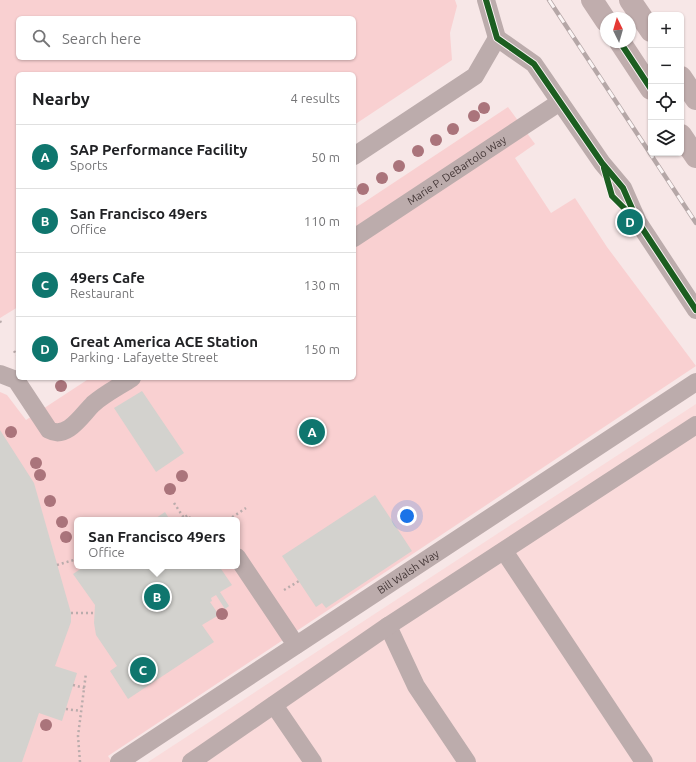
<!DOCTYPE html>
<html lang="en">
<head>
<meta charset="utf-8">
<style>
  :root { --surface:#fff; --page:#f6f6f6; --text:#202124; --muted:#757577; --line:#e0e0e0; --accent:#0f766e }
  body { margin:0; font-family:Ubuntu,sans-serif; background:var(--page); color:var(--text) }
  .controls { position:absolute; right:12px; top:12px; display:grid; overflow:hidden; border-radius:6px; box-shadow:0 1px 3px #0004 }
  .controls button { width:36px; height:36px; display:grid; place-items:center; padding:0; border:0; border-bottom:1px solid var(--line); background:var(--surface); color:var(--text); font:20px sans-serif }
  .compass { position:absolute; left:600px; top:12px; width:36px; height:36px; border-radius:50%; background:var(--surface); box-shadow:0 1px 3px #0004; rotate:355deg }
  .you { position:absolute; left:407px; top:516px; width:14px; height:14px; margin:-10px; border:3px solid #fff; border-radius:50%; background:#1a73e8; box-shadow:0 0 0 6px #1a73e833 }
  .badge { display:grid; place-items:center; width:26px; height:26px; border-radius:50%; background:var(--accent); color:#fff; font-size:13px; font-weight:700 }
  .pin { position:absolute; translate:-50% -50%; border:2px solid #fff; box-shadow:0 1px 4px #0006 }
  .popup { position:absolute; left:74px; top:517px; width:166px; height:52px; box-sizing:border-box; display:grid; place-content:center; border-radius:6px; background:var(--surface); filter:drop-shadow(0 1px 3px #0005); font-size:13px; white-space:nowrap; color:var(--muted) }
  .popup b { font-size:15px; color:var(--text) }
  .popup::after { content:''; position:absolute; left:50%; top:100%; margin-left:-8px; border:8px solid transparent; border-top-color:var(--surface) }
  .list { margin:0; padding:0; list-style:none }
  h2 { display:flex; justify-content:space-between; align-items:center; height:52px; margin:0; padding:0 16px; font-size:17px }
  h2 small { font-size:13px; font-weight:400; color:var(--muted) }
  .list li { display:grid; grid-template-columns:26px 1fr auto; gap:12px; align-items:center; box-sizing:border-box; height:64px; padding:0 16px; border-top:1px solid var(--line) }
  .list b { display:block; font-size:15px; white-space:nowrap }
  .list p { margin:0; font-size:13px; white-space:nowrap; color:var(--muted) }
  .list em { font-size:13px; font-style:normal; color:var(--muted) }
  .icon { flex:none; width:22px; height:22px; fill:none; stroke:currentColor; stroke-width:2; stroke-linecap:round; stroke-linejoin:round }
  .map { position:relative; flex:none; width:696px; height:762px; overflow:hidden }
  .search { position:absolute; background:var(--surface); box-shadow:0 1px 3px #0004; left:16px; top:16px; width:340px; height:44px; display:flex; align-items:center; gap:10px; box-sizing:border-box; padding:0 14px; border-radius:6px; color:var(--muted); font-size:15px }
  .panel { position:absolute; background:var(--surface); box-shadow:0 1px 3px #0004; left:16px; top:72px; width:340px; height:308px; border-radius:6px }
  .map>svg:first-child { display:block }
</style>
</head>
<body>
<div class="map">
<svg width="696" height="762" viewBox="0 0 696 762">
  <rect width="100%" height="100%" fill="#f7e7e7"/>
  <path fill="#fadbdb" d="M696,404V762H148Z"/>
  <g fill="#f9d0d1" fill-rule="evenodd">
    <path d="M0,0H455L457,6L450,33L452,60L354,125V74H18V307L0,318ZM18,18H354V58H18Z"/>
    <path d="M508,107L535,144L515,158L551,213L575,198L607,247L696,366L108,756L112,762H0V392L7,395L26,420L90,378H354V209ZM77,520H237V566H77Z"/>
  </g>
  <g fill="#d3d2ce">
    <path d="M142,391L184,453L156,472L114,408Z"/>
    <path d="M0,430L34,483L71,613V622L55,666L77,673L62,721L39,713L22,762H0Z"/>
    <path d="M375,495L412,551L326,608L322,603L316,607L282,556Z"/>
    <path d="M165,512L170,520H153Z"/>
    <path d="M85,566H219L232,585L220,592L229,606L225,609L216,595L211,598L212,601L210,602L219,615L202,625L214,642L128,699L110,671L117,666L96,635L94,623L95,605L73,574Z"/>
  </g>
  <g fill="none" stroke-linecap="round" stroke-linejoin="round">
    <g stroke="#baacac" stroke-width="2.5" stroke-dasharray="2 3" stroke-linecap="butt">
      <path d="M0,321L2,324"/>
      <path d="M14,351L18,357"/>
      <path d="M174,503L184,518L188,515L191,520"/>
      <path d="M228,520L246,508"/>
      <path d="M57,565L77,559"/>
      <path d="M284,590L299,581"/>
      <path d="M71,613H96"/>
      <path d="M73,685L85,688"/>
      <path d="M66,709L81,711"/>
      <path d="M80,762L78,736L86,673"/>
    </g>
    <g stroke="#bcacac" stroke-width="18">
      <path d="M486,0L497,38L534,64L602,163L623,188L638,222L696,310"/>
      <path d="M354,156L475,76L497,38"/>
      <path id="s1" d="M354,238L560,102"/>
      <path d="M0,374L16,380L49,430C67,440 82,415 93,404C104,394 120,386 132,378"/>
      <path d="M504,551L644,762"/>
      <path d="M237,557L296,645"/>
      <path d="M388,626L416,686L467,762"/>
      <path d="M274,705L313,762"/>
      <path id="s2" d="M119,762L696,382"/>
      <path d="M191,762L388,626L696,425"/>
    </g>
    <g stroke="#c0adad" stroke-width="22">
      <path d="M592,0L606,21"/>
      <path d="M630,0L651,31"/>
      <path d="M620,42L651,89"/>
      <path d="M681,77L696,99"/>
      <path d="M681,135L696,157"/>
    </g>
    <defs>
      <path id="rail" d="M549,0L696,223"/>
    </defs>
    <use href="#rail" stroke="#b5a7a7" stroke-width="4.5"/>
    <use href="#rail" stroke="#fbf4f4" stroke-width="3" stroke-dasharray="9" stroke-linecap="butt"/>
    <defs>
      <g id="cycleway">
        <path d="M486,0L497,38L534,64L602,163L623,188L638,222L696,310"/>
        <path d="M620,42L651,89"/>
        <path d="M604,168L612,196L634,218"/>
      </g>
    </defs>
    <use href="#cycleway" stroke="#fbf4f4" stroke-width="8"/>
    <use href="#cycleway" stroke="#1b5e20" stroke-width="6"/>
  </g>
  <g fill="#aa747b">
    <circle cx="484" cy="108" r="6"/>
    <circle cx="474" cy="116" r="6"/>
    <circle cx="453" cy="129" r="6"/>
    <circle cx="436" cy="140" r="6"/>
    <circle cx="418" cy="151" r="6"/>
    <circle cx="399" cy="166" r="6"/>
    <circle cx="382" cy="178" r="6"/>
    <circle cx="363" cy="189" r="6"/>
    <circle cx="61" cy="386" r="6"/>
    <circle cx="11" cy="432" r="6"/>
    <circle cx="36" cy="463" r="6"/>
    <circle cx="40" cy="475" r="6"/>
    <circle cx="182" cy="476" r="6"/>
    <circle cx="170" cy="489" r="6"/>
    <circle cx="50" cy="501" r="6"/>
    <circle cx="62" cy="522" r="6"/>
    <circle cx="66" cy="537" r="6"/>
    <circle cx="222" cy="614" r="6"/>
    <circle cx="46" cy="725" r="6"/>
  </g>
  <g text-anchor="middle" stroke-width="3" stroke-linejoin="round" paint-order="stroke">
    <g font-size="11" fill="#443737" stroke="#fbf4f4">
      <text dy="4" stroke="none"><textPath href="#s1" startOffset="123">Marie P. DeBartolo Way</textPath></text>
      <text dy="4" stroke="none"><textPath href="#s2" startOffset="346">Bill Walsh Way</textPath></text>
    </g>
  </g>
</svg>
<div class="controls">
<button>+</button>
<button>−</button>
<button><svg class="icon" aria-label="locate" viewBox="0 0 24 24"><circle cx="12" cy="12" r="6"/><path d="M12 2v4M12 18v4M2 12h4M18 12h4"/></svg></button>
<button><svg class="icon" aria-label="layers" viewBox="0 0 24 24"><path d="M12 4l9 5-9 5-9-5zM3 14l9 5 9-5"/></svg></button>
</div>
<svg class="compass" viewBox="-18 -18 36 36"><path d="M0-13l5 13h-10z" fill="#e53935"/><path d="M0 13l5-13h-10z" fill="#757577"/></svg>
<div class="you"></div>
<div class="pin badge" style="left:312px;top:432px">A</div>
<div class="pin badge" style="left:157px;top:597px">B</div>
<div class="popup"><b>San Francisco 49ers</b>Office</div>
<div class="pin badge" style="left:143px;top:670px">C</div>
<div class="pin badge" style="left:630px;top:222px">D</div>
<div class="search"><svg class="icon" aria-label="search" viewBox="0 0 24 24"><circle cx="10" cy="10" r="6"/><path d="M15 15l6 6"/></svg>Search here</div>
<section class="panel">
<h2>Nearby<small>4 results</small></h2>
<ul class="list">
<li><span class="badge">A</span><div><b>SAP Performance Facility</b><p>Sports</p></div><em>50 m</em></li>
<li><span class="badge">B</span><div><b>San Francisco 49ers</b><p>Office</p></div><em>110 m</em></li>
<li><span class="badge">C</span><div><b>49ers Cafe</b><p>Restaurant</p></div><em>130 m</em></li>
<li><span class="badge">D</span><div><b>Great America ACE Station</b><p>Parking · Lafayette Street</p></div><em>150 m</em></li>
</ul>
</section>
</div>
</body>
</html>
